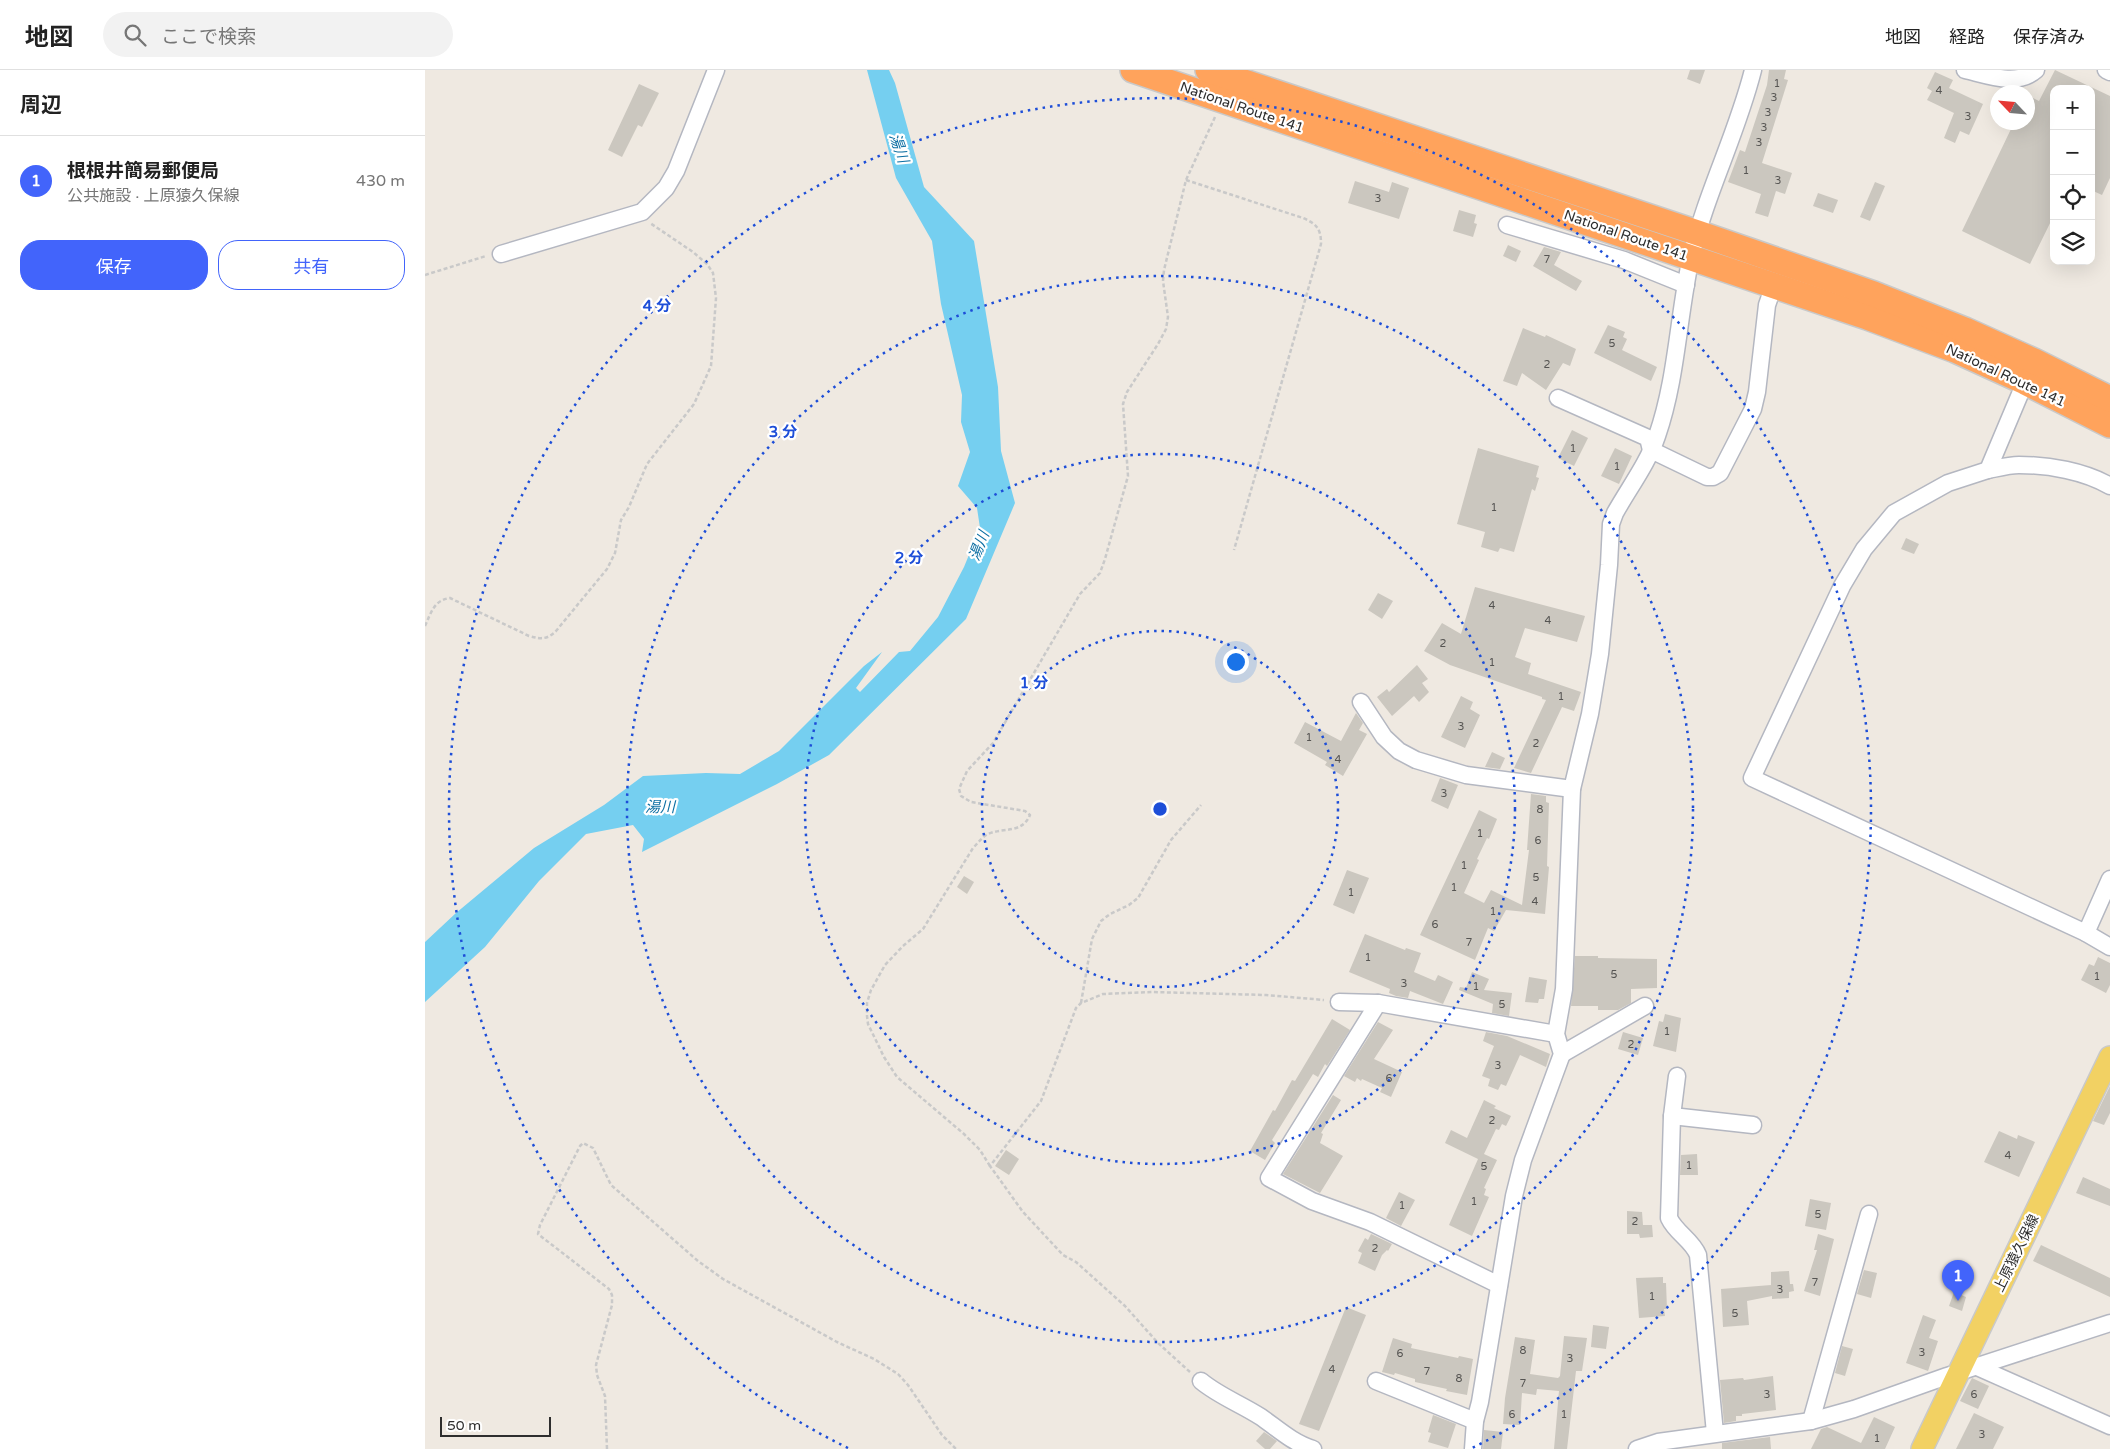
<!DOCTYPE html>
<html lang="ja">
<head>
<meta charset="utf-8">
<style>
  :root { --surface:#fff; --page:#f2f2f2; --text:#222; --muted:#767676; --line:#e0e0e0; --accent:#4264fb }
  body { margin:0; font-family:"Varela Round","Noto Sans JP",sans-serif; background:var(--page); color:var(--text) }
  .controls { position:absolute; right:15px; top:15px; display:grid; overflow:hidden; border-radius:10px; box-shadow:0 5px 20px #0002 }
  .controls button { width:45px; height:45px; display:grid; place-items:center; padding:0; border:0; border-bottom:1px solid var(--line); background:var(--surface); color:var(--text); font:25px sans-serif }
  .compass { position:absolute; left:1565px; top:15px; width:45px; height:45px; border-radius:50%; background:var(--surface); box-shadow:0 5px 20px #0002; rotate:296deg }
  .scale { position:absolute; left:15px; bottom:12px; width:111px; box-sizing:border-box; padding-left:5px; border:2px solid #2e2e2e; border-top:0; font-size:14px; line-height:18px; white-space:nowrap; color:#2e2e2e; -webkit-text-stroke:4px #fff; paint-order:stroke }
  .you { position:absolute; left:810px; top:591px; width:18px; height:18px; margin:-12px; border:4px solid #fff; border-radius:50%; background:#1a73e8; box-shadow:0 0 0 8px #1a73e833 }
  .badge { display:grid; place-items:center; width:32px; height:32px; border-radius:50%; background:var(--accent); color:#fff; font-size:16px; font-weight:700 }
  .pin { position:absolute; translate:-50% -41px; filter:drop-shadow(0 1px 2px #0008) }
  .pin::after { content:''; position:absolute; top:26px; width:18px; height:15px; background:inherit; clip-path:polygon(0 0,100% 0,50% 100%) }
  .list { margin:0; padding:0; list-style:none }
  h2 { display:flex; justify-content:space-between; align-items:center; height:65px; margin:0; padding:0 20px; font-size:21px }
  h2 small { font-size:16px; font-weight:400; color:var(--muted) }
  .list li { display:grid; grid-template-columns:32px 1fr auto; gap:15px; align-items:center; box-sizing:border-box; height:90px; padding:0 20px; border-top:1px solid var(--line) }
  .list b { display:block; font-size:19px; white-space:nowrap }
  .list p { margin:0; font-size:16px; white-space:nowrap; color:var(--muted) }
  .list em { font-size:16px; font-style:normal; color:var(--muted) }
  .actions { display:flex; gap:10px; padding:15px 20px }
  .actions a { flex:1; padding:11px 0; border:1px solid var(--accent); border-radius:20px; text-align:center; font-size:18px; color:var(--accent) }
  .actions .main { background:var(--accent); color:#fff }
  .icon { flex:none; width:28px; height:28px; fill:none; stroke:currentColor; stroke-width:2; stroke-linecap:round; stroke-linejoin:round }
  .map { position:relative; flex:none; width:1685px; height:1379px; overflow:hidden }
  header { display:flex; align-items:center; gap:30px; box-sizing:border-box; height:70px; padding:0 25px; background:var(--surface); border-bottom:1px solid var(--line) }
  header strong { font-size:24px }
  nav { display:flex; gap:28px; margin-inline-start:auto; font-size:18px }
  .search { width:350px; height:45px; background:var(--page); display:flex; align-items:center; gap:12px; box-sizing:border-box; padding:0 18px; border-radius:28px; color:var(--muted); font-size:19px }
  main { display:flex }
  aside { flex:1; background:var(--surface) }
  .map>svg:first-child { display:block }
</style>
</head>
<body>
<header>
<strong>地図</strong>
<div class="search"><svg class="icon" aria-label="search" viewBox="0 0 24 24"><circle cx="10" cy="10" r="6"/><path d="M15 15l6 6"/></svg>ここで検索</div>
<nav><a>地図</a><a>経路</a><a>保存済み</a></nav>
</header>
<main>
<aside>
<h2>周辺<small></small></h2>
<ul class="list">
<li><span class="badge">1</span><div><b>根根井簡易郵便局</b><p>公共施設 · 上原猿久保線</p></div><em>430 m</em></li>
</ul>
<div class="actions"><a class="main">保存</a><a>共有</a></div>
</aside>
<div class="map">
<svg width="1685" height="1379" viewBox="0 0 1685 1379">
  <rect width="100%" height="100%" fill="#efe9e1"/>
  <path fill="#75cff0" d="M442,0H464L470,13L499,117L549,171L573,317L576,381L590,433L541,549L404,685L352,714L217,782L219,769L208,755L161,764L114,811L60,877L0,932V872L31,843L109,778L179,735L218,706L281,703L315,704L354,681L439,596L457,582L431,618L435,622L474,582L485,581L513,547L539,497L555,458L552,438L533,416L545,382L536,352L537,325L516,234L507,171L471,108Z"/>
  <g fill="#cbc7bf">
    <path d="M1265,0H1280L1275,14L1262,9Z"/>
    <path d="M1344,0H1361L1359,9L1363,10L1337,93L1367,103L1360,124L1351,121L1343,147L1330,143L1336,124L1303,112L1315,80L1320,82L1342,15Z"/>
    <path d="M1630,0L1685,26V108L1677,125L1666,120V19H1629V145L1605,194L1537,161L1586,59L1589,60L1593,52H1602V25L1614,31Z"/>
    <path d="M1510,2L1528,10L1524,18L1558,34L1544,65L1535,61L1530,73L1519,68L1529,43L1502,30L1507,21L1502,18Z"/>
    <path d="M214,14L234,23L217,57L213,55L197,87L183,80Z"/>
    <path d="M930,111L964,122L967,112L984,118L974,149L923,133Z"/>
    <path d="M1450,112L1460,116L1445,151L1435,147Z"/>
    <path d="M1393,123L1413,130L1408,143L1388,136Z"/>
    <path d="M1034,140L1051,145L1049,153L1052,154L1048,167L1028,161Z"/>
    <path d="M1083,175L1096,181L1091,192L1078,186Z"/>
    <path d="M1119,177L1136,182L1129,195L1157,211L1151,221L1108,196Z"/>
    <path d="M1183,255L1200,262L1198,267L1202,269L1197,280L1232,297L1226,311L1169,283Z"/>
    <path d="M1098,258L1120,267L1121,265L1151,279L1145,296L1138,293L1121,320L1097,303L1092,316L1078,311Z"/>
    <path d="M1147,360L1163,368L1149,396L1133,388Z"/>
    <path d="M1053,378L1114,396L1111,407L1114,408L1110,421L1107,419L1089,482L1075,478L1073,482L1056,477L1060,462L1032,454Z"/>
    <path d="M1190,378L1207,386L1194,414L1176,406Z"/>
    <path d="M1481,468L1494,474L1489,484L1476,479Z"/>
    <path d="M1050,517L1160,546L1152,572L1100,558L1090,587L1106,593L1103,604L1156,622L1149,641L1137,637L1106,703L1089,698L1121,630L1117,629V627L1025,595L999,581L1017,553L1036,564Z"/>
    <path d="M953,523L968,531L957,549L943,540Z"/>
    <path d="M992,595L1003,609L997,613L1004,622L994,632L989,626L967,646L952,627L962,619L964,622Z"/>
    <path d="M1036,626L1048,632L1045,639L1055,645L1040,678L1016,667Z"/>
    <path d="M931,643L938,653L934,660L942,664L918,706L900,695L902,692L869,673L880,652L916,671Z"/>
    <path d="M1067,682L1080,688L1075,699L1060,697Z"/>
    <path d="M1015,708L1033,715L1023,739L1006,731Z"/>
    <path d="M1106,724L1121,726V732L1124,733L1122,796L1124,797L1120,844L1081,840L1069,861L1063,858L1050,890L995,865L1054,740L1072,749L1064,769L1062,768L1052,789L1054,790L1039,823L1059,833L1066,820L1097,835L1104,780H1102Z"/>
    <path d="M922,800L944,808L929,844L908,835Z"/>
    <path d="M539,806L549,812L542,824L532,817Z"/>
    <path d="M940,864L980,880L981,878L996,883L989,902L1010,911L1013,905L1028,912L1018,934L985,921L983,928L971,926L964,923L965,919L924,902Z"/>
    <path d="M1150,886H1173V888L1232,889V918L1206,919V933L1193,940H1173V936H1146Z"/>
    <path d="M1673,887L1685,893V915L1681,923L1656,910L1664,894L1669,896Z"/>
    <path d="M1047,902L1064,909L1059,920L1087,923L1084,946L1067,943L1068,934L1034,920L1035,917L1041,918Z"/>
    <path d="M1104,907L1122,910L1119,929H1114L1113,933L1100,932Z"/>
    <path d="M1240,944L1256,948L1251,982L1228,976L1234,951L1238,952Z"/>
    <path d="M907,949L925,960L902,996L900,994L893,1007L888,1004L847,1070L850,1073L840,1090L825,1081L848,1040L850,1041L867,1010L870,1011Z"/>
    <path d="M953,952L968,960L949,989L977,1002L966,1027L955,1022L957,1018L937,1009L936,1011L932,1008L930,1012L919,1006Z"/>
    <path d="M1061,962L1082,966L1125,984L1121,997L1095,985L1081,1016L1076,1014L1073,1020L1063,1016L1065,1009L1057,1006L1069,976L1058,971Z"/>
    <path d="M1198,962L1218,968L1213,985L1193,979Z"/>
    <path d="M1685,1016V1043L1679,1055L1668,1051Z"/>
    <path d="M908,1025L916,1030L896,1063L898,1064L895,1073L918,1086L895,1123L858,1104Z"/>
    <path d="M1059,1030L1071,1036L1069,1038L1086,1046L1081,1056L1077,1054L1074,1060L1071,1059L1059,1084L1072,1090L1059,1118L1061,1119L1059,1125L1064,1127L1047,1166L1024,1155L1053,1089L1020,1073L1026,1060L1042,1068Z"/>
    <path d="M1574,1061L1592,1069L1593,1065L1610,1072L1594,1107L1559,1092Z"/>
    <path d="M581,1080L594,1089L584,1105L570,1096Z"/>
    <path d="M1272,1084L1273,1105H1255L1256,1085Z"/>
    <path d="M1658,1107L1685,1119V1136L1651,1123Z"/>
    <path d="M974,1122L990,1130L976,1156L961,1148Z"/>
    <path d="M1385,1129L1406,1133L1401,1160L1380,1156Z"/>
    <path d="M1202,1141L1217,1142L1218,1155H1227L1228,1167L1215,1168L1214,1164H1202Z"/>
    <path d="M946,1164L967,1174L963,1181L962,1180L957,1185L950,1201L933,1193L937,1183L933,1181L940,1168L943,1170Z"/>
    <path d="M1393,1164L1409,1169L1395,1226L1379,1221L1392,1180H1389Z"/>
    <path d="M1616,1175L1685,1208V1227L1608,1191Z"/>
    <path d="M1439,1200L1452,1203L1446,1228L1432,1224Z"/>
    <path d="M1364,1201L1365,1214H1368L1369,1221L1364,1222V1228L1347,1229V1226L1322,1231L1324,1255L1298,1257L1296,1219L1346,1215V1202Z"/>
    <path d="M1238,1207V1213H1241L1242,1239H1239L1240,1246L1214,1248L1211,1208Z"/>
    <path d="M1529,1222L1541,1227L1537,1241L1524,1236Z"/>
    <path d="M921,1237L941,1245L894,1361L874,1354Z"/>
    <path d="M1498,1245L1511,1250L1504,1268L1513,1271L1503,1301L1481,1293Z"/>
    <path d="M1168,1255L1184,1257L1181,1279L1166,1277Z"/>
    <path d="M1139,1266L1162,1268L1157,1301H1151L1142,1379H1129L1134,1321L1112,1319L1111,1325L1097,1323L1095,1355L1078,1354L1080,1328L1090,1267L1110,1270L1105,1304L1133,1308L1135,1306Z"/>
    <path d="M968,1268L987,1274L986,1278L1033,1288L1034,1286L1048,1289L1042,1325L1021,1321L1022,1319L990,1312V1309L970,1303L969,1305L957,1302Z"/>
    <path d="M1417,1276L1428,1279L1420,1306L1410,1303Z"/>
    <path d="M1348,1306L1351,1340L1317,1344V1346H1311V1351L1299,1353L1295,1310L1318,1308L1319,1310Z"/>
    <path d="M1547,1308L1564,1316L1553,1339L1535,1331Z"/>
    <path d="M1549,1343L1579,1357L1568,1379H1531Z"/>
    <path d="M1008,1345L1031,1354L1023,1378L1003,1372L1006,1363L1003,1362Z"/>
    <path d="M1449,1347L1470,1357L1460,1379H1386L1396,1359L1402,1357L1436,1373Z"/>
    <path d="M1059,1360L1078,1362L1076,1379H1058Z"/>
    <path d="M839,1362L852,1371L845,1379H840L831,1371Z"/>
    <path d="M1345,1367L1346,1379H1297V1373Z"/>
  </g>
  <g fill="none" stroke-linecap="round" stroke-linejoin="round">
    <defs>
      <g id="minor">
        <path d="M1540,0C1562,5 1592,17 1611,0"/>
        <path d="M1681,0L1685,2"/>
        <path d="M1082,155L1199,190L1261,215"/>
        <path d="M76,184L217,142L241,118L251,101L291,0"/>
        <path d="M1603,305L1563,400L1523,413L1469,443L1439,479L1417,516L1327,708L1661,863L1685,809"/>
        <path d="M1133,328L1223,368L1226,380L1282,407H1288L1295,403L1328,339L1332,322L1342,235L1349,215"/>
        <path d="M1563,400C1573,398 1584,395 1594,395C1624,395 1659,401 1685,416"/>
        <path d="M936,632L959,667L974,681L991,690L1041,705L1147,719"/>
        <path d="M1661,863L1685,877"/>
        <path d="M914,932L953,933L1131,964"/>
        <path d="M953,933L844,1108L887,1131L945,1152L1074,1215"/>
        <path d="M1137,984L1220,936"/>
        <path d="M1252,1006L1247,1046L1244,1148C1251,1163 1267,1170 1273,1185L1290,1363"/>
        <path d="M1247,1046L1328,1055"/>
        <path d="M1550,1296L1685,1356"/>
        <path d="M776,1311C794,1326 816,1334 836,1347C853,1359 868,1373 888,1379"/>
        <path d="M951,1311L1050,1351"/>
        <path d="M1386,1351L1444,1144"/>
        <path d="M1048,1379L1050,1351L1055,1332L1089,1126L1098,1090L1137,984L1131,964L1139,919L1147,719L1165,644L1175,584L1184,495L1186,454L1190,443C1204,418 1223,393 1232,366C1252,308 1253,247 1266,187C1281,123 1312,64 1328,0"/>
        <path d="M1212,1379L1233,1372L1386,1351L1429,1339L1522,1306L1685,1253"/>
      </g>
      <path id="major" d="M1497,1379L1685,987"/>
      <g id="highway">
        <path d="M708,0L1442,247L1530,280L1600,312L1685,355"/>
        <path d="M783,0L1273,163L1449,224L1540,260L1609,291L1685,329"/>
      </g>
    </defs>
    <use href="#minor" stroke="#b4b7c1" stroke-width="19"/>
    <use href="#major" stroke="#c9c9c9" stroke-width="24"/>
    <use href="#highway" stroke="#c9c9c9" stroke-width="28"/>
    <g stroke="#c9c9c9" stroke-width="2.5" stroke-dasharray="4 2.5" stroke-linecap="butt">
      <path d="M761,110L878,148C892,154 896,159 896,174L809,480"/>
      <path d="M0,205L61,186"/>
      <path d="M0,556C6,543 9,530 25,528L104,566C116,569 122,570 131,561L182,499L190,483L196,450L204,437L222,394L269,334L286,296L291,228L288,203L282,194L268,182L225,153"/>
      <path d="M656,933L667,869L676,851L685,844L704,835L713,828L746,770L776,735"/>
      <path d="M565,1096L555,1080L539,1064L472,1007L459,987L443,954L442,946V933L446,920L460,895L478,876L498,859L548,778C553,773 557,767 563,764C579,757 597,764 605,745L600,741L546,732L536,726L534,719L542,701L568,673L655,524L675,503L680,489L703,406L698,334L702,322L733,274L741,259L743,247L738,211L739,200L761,110L790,47"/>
      <path d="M765,1302L733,1273L700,1236L651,1192L638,1185L598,1142L565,1096L616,1031L651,938L656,933L678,924L727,922L841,925L899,930"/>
      <path d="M182,1379L180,1326L172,1305L171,1295L187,1235V1225L184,1219L113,1164L115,1155L155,1076L158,1073L168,1078L186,1115L273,1191L298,1209L412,1272L449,1289L473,1304L483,1315L517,1365L531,1379"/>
    </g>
    <use href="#minor" stroke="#fff" stroke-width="16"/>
    <use href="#major" stroke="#f2d163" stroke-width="21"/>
    <use href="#highway" stroke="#ffa35c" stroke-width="25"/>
  </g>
  <g fill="none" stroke="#1d4ed8" stroke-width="2.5" stroke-dasharray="2.5 5">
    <circle cx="735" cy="739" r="178"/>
    <circle cx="735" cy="739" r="355"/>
    <circle cx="735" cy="739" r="533"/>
    <path d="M423 1378A711 711 0 1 1 1047 1378"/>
  </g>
  <g text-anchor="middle" stroke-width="4.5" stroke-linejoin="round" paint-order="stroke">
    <g font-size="11" fill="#555452">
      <text x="1352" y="17">1</text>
      <text x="1514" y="24">4</text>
      <text x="1349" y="31">3</text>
      <text x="1343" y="46">3</text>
      <text x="1543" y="50">3</text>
      <text x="1339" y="61">3</text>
      <text x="1334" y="76">3</text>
      <text x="1321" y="104">1</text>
      <text x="1353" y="114">3</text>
      <text x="953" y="132">3</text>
      <text x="1122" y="193">7</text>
      <text x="1187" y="277">5</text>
      <text x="1122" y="298">2</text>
      <text x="1148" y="382">1</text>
      <text x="1192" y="400">1</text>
      <text x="1069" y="441">1</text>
      <text x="1067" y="539">4</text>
      <text x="1123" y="554">4</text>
      <text x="1018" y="577">2</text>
      <text x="1067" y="596">1</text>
      <text x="1136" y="630">1</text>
      <text x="1036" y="660">3</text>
      <text x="884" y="671">1</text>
      <text x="1111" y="677">2</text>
      <text x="913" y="693">4</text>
      <text x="1019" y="727">3</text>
      <text x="1115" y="743">8</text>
      <text x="1055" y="767">1</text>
      <text x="1113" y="774">6</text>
      <text x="1039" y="799">1</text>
      <text x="1111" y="811">5</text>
      <text x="1029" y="821">1</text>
      <text x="926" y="826">1</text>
      <text x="1110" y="835">4</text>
      <text x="1068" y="845">1</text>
      <text x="1010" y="858">6</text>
      <text x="1044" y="876">7</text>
      <text x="943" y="891">1</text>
      <text x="1189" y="908">5</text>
      <text x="1672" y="910">1</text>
      <text x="979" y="917">3</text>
      <text x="1051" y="920">1</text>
      <text x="1077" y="938">5</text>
      <text x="1242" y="965">1</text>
      <text x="1206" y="978">2</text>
      <text x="1073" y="999">3</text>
      <text x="964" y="1012">6</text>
      <text x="1067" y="1054">2</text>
      <text x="1583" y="1089">4</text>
      <text x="1264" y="1099">1</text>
      <text x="1059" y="1100">5</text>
      <text x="1049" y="1135">1</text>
      <text x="977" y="1139">1</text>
      <text x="1393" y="1148">5</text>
      <text x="1210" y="1155">2</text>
      <text x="950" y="1182">2</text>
      <text x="1390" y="1216">7</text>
      <text x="1355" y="1223">3</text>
      <text x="1227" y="1230">1</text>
      <text x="1310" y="1247">5</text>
      <text x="1098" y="1284">8</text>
      <text x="1497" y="1286">3</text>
      <text x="975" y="1287">6</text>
      <text x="1145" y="1292">3</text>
      <text x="907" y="1303">4</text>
      <text x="1002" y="1305">7</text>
      <text x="1034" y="1312">8</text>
      <text x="1098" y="1317">7</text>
      <text x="1342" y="1328">3</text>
      <text x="1549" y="1328">6</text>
      <text x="1087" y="1348">6</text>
      <text x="1139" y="1348">1</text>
      <text x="1557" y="1368">3</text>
      <text x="1452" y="1372">1</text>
    </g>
    <g font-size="14" fill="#2e2e2e" stroke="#fff">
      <text transform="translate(817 37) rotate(19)" y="5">National Route 141</text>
      <text transform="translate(1201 165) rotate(19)" y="5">National Route 141</text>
      <text transform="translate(1581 305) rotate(25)" y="5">National Route 141</text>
      <text transform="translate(1591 1183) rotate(-64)" y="5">上原猿久保線</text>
    </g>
    <g font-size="15" font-style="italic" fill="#0d6fa3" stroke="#fff">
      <text transform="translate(474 78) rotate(71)" y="5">湯川</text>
      <text transform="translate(554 476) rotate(-69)" y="5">湯川</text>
      <text x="235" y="742">湯川</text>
    </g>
  </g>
  <circle cx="735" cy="739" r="8" fill="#1d4ed8" stroke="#fff" stroke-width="2.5"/>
  <g font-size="15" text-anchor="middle" font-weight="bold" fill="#1d4ed8" stroke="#fff" stroke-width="4.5" stroke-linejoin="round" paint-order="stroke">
    <text x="232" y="241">4 分</text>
    <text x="358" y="367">3 分</text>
    <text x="484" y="493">2 分</text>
    <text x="609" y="618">1 分</text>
  </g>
</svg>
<div class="controls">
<button>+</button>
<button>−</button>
<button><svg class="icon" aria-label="locate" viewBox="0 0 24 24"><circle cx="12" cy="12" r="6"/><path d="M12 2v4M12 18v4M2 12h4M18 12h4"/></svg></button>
<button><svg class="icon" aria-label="layers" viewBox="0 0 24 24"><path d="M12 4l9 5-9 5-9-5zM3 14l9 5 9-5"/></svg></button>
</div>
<svg class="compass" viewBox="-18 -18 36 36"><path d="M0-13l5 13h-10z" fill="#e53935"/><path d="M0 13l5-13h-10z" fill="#767676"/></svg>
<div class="scale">50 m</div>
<div class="you"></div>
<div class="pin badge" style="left:1533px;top:1231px">1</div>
</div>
</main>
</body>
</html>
